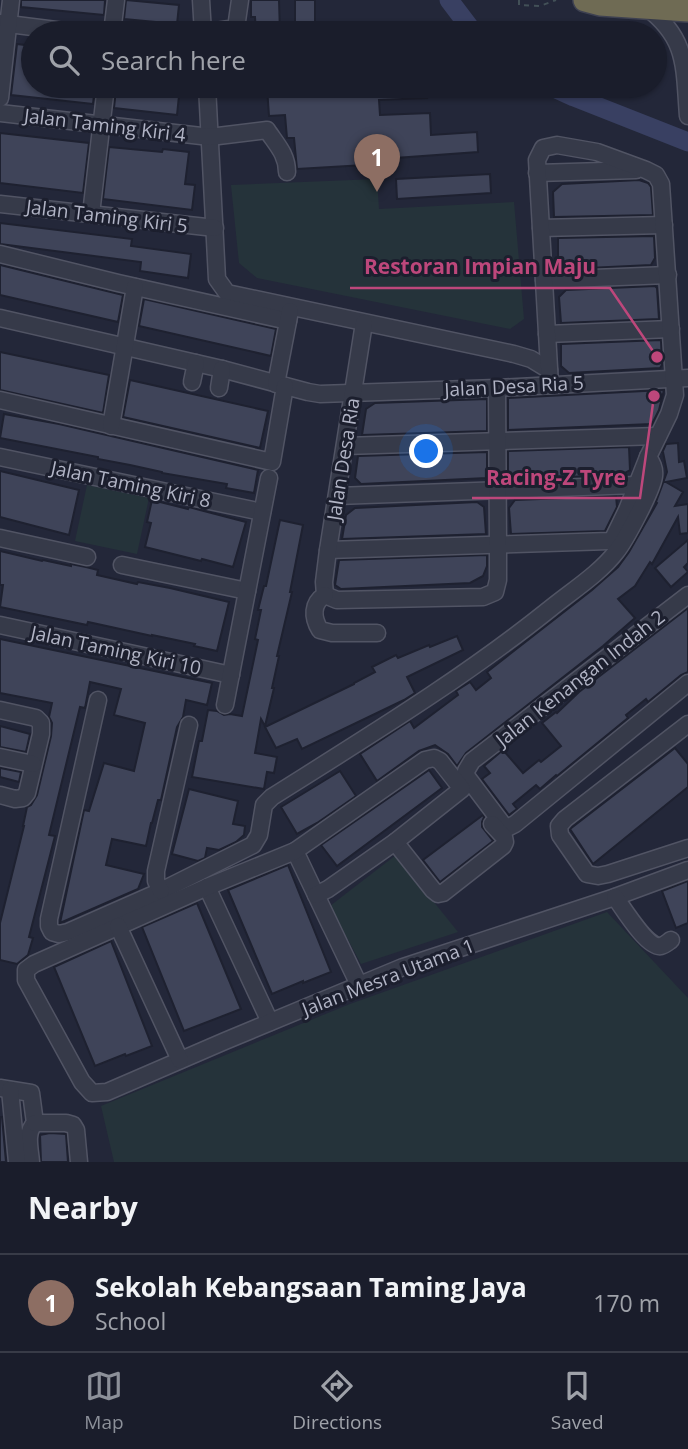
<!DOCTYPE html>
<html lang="en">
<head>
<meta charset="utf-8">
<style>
  :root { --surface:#1a1d2b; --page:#272a37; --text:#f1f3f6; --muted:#9fa2a9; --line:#383b47; --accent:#8c9099 }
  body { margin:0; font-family:"Open Sans",sans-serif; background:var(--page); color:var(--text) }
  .you { position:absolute; left:427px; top:452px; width:24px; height:24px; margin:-18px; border:5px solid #fff; border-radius:50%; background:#1a73e8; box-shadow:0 0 0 10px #1a73e833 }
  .badge { display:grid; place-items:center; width:46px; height:46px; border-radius:50%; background:var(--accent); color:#fff; font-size:23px; font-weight:700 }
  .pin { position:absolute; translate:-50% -58px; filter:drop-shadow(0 2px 4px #0008) }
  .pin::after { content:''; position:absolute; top:37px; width:24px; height:21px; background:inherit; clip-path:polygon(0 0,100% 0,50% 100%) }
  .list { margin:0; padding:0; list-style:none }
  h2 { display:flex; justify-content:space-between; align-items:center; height:91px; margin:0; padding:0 28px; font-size:30px }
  h2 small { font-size:23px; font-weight:400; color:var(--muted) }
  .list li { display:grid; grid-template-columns:46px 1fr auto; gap:21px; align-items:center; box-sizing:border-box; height:98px; padding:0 28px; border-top:2px solid var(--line) }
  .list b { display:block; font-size:26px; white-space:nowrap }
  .list p { margin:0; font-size:23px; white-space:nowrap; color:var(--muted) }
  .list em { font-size:23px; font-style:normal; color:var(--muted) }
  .icon { flex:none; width:38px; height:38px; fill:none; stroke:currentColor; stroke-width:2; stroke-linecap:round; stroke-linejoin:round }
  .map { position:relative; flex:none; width:688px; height:1162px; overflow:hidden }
  .search { position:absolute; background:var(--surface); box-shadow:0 2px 5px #0004; left:21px; right:21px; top:21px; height:77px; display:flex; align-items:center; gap:18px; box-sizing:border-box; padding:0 24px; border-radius:38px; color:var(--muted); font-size:26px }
  .sheet { height:189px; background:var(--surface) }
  nav { display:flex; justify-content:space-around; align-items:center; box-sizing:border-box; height:98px; border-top:2px solid var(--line); background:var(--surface); font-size:19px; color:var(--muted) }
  nav a { display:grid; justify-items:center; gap:4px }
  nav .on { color:var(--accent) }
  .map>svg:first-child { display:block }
</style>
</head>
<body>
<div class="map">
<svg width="688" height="1162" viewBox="0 0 688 1162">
  <rect width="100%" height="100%" fill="#232739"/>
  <g fill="#25333a">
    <path d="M377,179L379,209L514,202L524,319L510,329L257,278L239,263L231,185Z"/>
    <path d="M87,485L149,498L137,554L75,541Z"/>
    <path d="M396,855L458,932L361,964L330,906Z"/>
    <path d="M607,912L688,998V1162H114L101,1106L350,1004Z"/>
  </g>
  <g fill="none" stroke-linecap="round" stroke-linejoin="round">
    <g stroke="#394062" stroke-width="19">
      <path d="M449,0L474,33"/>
      <path d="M550,86L574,97L688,142"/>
    </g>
  </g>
  <g fill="#3f4459" stroke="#1e2130" stroke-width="2">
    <path d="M21,0H105L104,15L21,7Z"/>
    <path d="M126,0L179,5L177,24L124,19Z"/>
    <path d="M251,0H279L280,33H256L255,17H251Z"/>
    <rect x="295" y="0" width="20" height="33"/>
    <path d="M17,44L33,46V86H95L93,104L11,95Z"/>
    <path d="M119,86H180L177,115L114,108L116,89H119Z"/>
    <path d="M282,86V89H295V86H426L427,98L379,100L380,115L430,113L431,135L477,132L478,152L382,159V164L297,169L294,138H287L285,115L269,116L267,87Z"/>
    <path d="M0,133L89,143L83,193L0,183Z"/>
    <path d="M109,147L162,152L163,149L189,152L185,184L195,185L192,210L103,199Z"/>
    <path d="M490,174L491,193L397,199L396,179Z"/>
    <path d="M639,180L648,183L651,187L653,215L554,217L553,192L562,184Z"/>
    <path d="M0,223L132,239L131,246L191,254L188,278L140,271L141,262L0,244Z"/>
    <path d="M654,236L655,258L651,265L567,269L558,262V238Z"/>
    <path d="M0,265L123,295L118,322L0,295Z"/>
    <path d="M655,286L657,288L659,319L561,323L559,297L566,290Z"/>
    <path d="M144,299L276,329L271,356L139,326Z"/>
    <path d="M661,340L662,365L660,368L569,373L561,366V344Z"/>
    <path d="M0,352L109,375L103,413L0,390Z"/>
    <path d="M130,380L268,411L260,448L123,417Z"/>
    <path d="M664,390L659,410L652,424L508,430V398Z"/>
    <path d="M487,399V431L362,435L366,409L375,403Z"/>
    <path d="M4,414L59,424L258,470L254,493L226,488L227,484L162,473V472L130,465L98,459V457L0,438Z"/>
    <path d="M678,443L679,462L684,461L687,478L666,482L683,492L675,506L688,504V533L680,534L678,517L652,564L650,562L635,586L618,599L635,618L603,646L466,753L457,766L448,754L435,745L419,751L377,781L360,754L410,721L414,728L458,695L456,691L470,682L476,690L491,678L487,672L592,590L618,567L629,552L657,503L656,502L667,472L663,452L662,453L666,444Z"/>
    <path d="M629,447L630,470L621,475L508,479V451Z"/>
    <path d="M487,452V478L361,484L355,478L358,456Z"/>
    <path d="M0,471L79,490L69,535L0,517Z"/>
    <path d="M616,496L617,507L605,531L511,534L509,508L515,500Z"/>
    <path d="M152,500L188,509L189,507L200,510L246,522L233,567L202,559L201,561L145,547L151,523L147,522Z"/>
    <path d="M477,502L484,507L486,534L342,539L346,515L355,508Z"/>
    <path d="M280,520L303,525L290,592H292L277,656H279L272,688H274L265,726L261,719L255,753L277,757L274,773L267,772L264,789L192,777L199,741H202L208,710L217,711L224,715L230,714L242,716L258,640L255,639L261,610H258L264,586H266Z"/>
    <path d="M688,540V563L684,567L688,572L671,587L655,568Z"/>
    <path d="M0,551L42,561L43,560L71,566V564L86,567L98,570L97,575L137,584L138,582L170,588L229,602L217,651L194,646L195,644L152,635V636L88,622L87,625L0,607L3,585H0Z"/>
    <path d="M487,555V566L483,576L470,583L341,589L335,585L339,560Z"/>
    <path d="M688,608V672L681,675L648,702L646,699L626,715L628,718L557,776L556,775L540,789L536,785L513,804L517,809L509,815L482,779L490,773L484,766L503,750L523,773L539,760L541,762L561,746L542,723L556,712L557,713L579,692Z"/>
    <path d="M457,636L463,650L407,677L415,693L404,700L302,749L297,739L276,748L265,727L354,684V683L375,672L372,667L396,655L398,658L429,645L430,647Z"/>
    <path d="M0,639L212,683L207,705L186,700L183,717L177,727L161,800H158L152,823H151L146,846L112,839L106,865L144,874L138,889L60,923L84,810L89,811L104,763L134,771L145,723L114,715L121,689L90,682L85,708L80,707L49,835L55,836L29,937L33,938L28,955L17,964L0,960V923L24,826H23L27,807L31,805L37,795L51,736L52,723L49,717L52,703L0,693Z"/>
    <path d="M0,726L30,734L26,752L0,747Z"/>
    <path d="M675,748L688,764V787L593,864L570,829Z"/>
    <path d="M0,768L21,772L19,782L0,777Z"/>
    <path d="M429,770L442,788L337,866L321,845Z"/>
    <path d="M340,771L356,796L317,823L297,834L281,807Z"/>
    <path d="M189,789L238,801L233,824L245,826L244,835L236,842L219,850L207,848L205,858L198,861L172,854Z"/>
    <path d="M483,815L484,817L482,822V827L493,841L440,882L423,860Z"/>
    <path d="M288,865L331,972L303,983V981L272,994L228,890Z"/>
    <path d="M688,881V923L676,928L662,891Z"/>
    <path d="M197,903L241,1009L184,1031L142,927Z"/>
    <path d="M111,941L152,1046L126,1056L125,1054L95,1066L54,967Z"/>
    <path d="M0,1117H2L6,1162H0Z"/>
    <path d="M50,1133L66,1134L68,1162H41L40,1135Z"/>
  </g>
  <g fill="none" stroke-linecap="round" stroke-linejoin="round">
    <defs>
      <g id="minor">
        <path d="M201,0L203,33"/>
        <path d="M646,7C688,39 684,66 688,116"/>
        <path d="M0,23L80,33"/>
        <path d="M112,33L116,0"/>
        <path d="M203,33L236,28L240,0"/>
        <path d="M207,86L217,279L227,293L514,354L531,359L549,370"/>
        <path d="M0,98L11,0"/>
        <path d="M0,113L210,137L267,130C276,144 287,154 287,172"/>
        <path d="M537,173L636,170"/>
        <path d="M0,204L215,228"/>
        <path d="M91,214L106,86"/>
        <path d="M541,228L664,225"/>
        <path d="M0,254L118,283L288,321"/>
        <path d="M544,280L668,275"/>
        <path d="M0,318L222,369L308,392L320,394L497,388L688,378"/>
        <path d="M547,334L671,329"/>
        <path d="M192,382L196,363"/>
        <path d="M276,384L290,311"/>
        <path d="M219,388L222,369"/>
        <path d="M0,400L272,462L285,386"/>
        <path d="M111,426L135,287"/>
        <path d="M345,446L658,436"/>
        <path d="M0,457L262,512"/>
        <path d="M337,496L637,485"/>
        <path d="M0,538L87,557"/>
        <path d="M328,550L609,541L613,539L627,510L648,457L669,414L675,395L661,184L656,175L646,170L597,152L557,145L543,148L537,160L550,385"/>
        <path d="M122,565L247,591"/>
        <path d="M325,595L337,600L483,597L495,592L498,580V545L497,388"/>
        <path d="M325,595L324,582L328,550L364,323"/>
        <path d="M325,595C312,603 312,617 320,630L332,633H377"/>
        <path d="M688,595L472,761L466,771L467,777L504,826L507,828L515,824L688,683"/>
        <path d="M0,625L231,675"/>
        <path d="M98,700L49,919V926L52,932L59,934L68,932L161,891L253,845L259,835L264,805L272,797C367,737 464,678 551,608C572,591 600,573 616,552C625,541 653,489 654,476C655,468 652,463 648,457"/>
        <path d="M225,705L269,478"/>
        <path d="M0,710L36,718L41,723V734L27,793L23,798L15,799L0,795"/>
        <path d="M688,724L565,819L559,826L560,835L587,874L598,876L608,874L688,848"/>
        <path d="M0,757L33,764"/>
        <path d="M395,842L433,890L438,894L443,893L503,846L505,842L504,837L492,824"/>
        <path d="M295,851L359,985"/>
        <path d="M207,887L270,1022"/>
        <path d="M161,891L156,881V871L189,725"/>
        <path d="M316,895L328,889L395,842L462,789L440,761L434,758L425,760L295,851L207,887L34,964L26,970V980L82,1082L92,1093L107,1092L225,1041L403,967L615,897L688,870"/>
        <path d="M615,897C623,908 648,949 661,946C665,945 668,942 671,940"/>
        <path d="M118,926L180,1060"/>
        <path d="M0,1088L31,1093L35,1123C25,1133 30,1149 31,1162"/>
        <path d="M10,1090L17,1162"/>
        <path d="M35,1123H66L73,1125L76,1130L79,1162"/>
      </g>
      <path id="highway" d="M585,0L600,4L688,10"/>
    </defs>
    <use href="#minor" stroke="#515464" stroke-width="19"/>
    <use href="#highway" stroke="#3e4151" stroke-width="26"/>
    <path stroke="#425057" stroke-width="2" stroke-dasharray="5 5" stroke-linecap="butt" d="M519,0V5L540,6L556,0"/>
    <use href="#minor" stroke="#363a49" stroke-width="16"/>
    <use href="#highway" stroke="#6f6b54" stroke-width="23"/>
  </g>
  <g text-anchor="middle" stroke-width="6" stroke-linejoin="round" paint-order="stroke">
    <g font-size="19" fill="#b1b4c5" stroke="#1c1f2e">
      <text transform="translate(105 125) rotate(7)" y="7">Jalan Taming Kiri 4</text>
      <text transform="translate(107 216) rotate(7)" y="7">Jalan Taming Kiri 5</text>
      <text transform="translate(514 386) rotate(-3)" y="7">Jalan Desa Ria 5</text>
      <text transform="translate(343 459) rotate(-81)" y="7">Jalan Desa Ria</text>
      <text transform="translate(131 484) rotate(12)" y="7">Jalan Taming Kiri 8</text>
      <text transform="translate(116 650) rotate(12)" y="7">Jalan Taming Kiri 10</text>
      <text transform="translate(580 678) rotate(-38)" y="7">Jalan Kenangan Indah 2</text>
      <text transform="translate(388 977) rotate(-21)" y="7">Jalan Mesra Utama 1</text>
    </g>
  </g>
  <path fill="none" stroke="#bd477b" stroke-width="2.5" d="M657 357L610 288H350M654 396L640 498H472"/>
  <g fill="#bd477b" stroke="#1c1f2e" stroke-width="2.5">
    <circle cx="657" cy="357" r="7"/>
    <circle cx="654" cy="396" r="7"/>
  </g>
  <g font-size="21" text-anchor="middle" font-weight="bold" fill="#bd477b" stroke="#1c1f2e" stroke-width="6" stroke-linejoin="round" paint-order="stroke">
    <text x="480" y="274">Restoran Impian Maju</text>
    <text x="556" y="485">Racing-Z Tyre</text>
  </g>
</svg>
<div class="you"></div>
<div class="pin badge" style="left:377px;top:192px;background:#8d6e63">1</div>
<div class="search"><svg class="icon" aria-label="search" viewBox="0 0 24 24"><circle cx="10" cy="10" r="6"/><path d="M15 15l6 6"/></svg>Search here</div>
</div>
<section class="sheet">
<h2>Nearby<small></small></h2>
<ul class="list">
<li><span class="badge" style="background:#8d6e63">1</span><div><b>Sekolah Kebangsaan Taming Jaya</b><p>School</p></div><em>170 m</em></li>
</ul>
</section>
<nav>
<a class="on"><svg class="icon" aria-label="map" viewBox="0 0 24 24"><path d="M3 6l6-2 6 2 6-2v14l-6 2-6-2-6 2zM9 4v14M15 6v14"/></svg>Map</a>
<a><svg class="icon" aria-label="directions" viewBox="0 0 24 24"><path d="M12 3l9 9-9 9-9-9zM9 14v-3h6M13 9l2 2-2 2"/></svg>Directions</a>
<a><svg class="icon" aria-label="saved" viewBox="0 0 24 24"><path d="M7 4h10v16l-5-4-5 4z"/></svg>Saved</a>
</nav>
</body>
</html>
